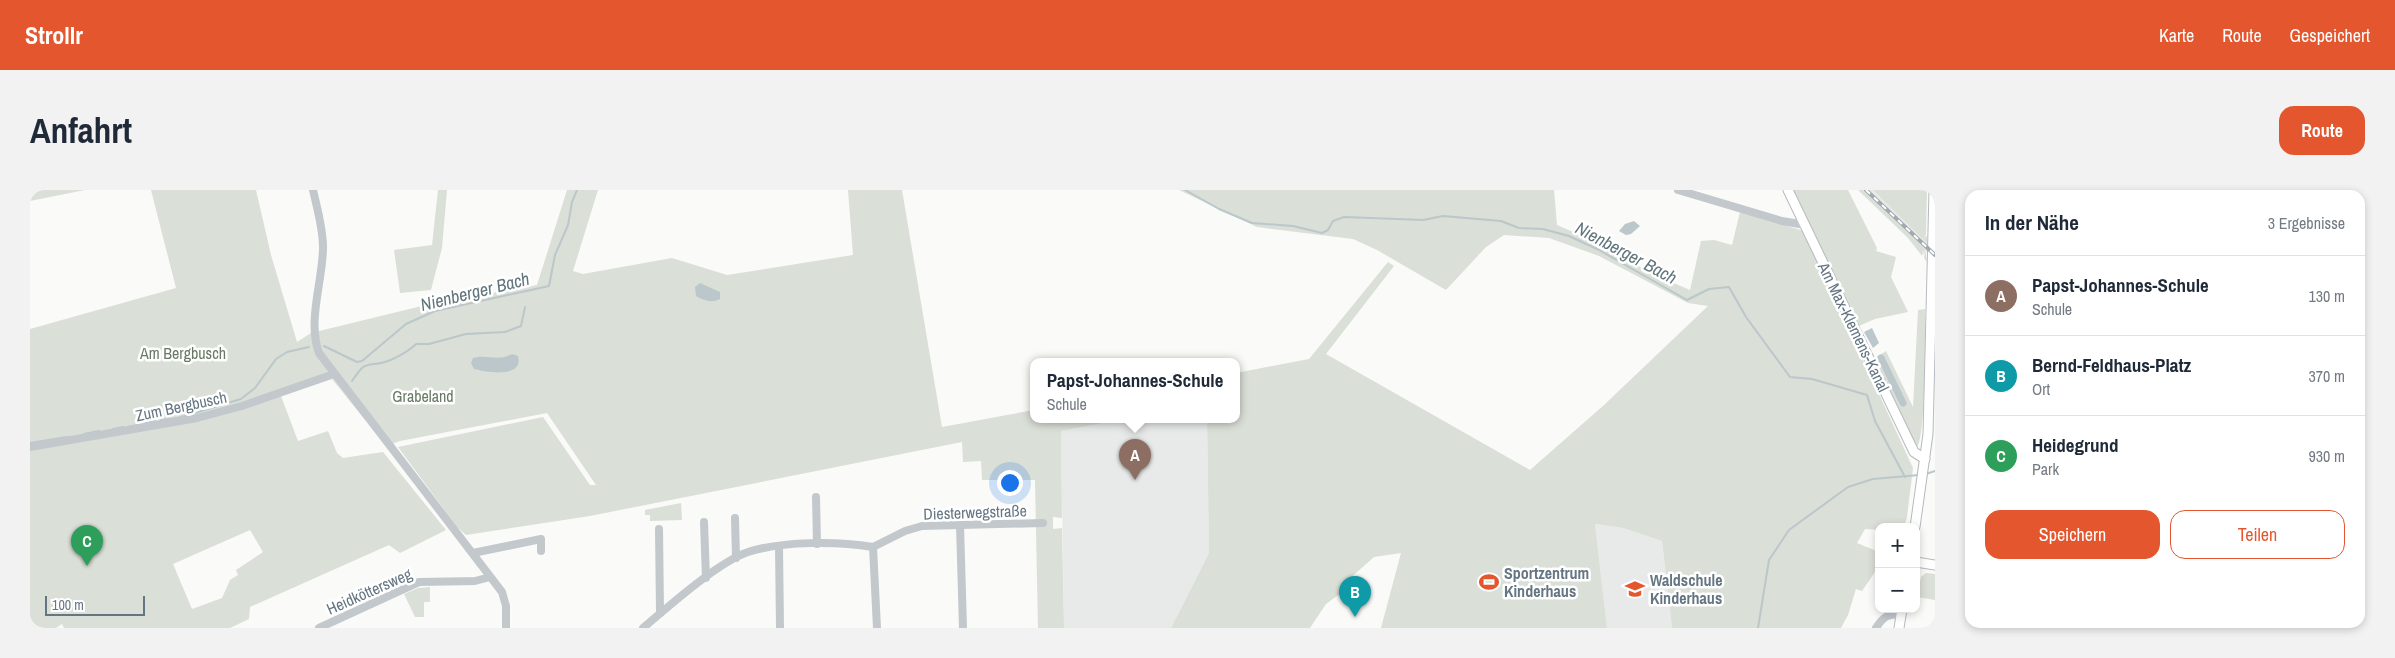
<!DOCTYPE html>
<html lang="de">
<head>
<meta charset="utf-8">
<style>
  :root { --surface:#fff; --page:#f2f2f3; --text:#1f2937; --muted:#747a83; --line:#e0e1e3; --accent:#e4572e }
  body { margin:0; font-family:"Archivo Narrow",sans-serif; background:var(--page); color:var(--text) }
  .controls { position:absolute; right:15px; bottom:15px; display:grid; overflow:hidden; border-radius:10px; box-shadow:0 2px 8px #0003 }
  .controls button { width:45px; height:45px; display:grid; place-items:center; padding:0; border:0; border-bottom:1px solid var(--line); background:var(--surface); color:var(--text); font:25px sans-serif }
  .scale { position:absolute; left:15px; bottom:12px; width:100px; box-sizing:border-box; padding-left:5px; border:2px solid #657683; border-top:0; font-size:14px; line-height:18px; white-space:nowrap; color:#657683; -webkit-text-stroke:4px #fff; paint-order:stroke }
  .you { position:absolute; left:979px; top:292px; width:18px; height:18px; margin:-12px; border:4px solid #fff; border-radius:50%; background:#1a73e8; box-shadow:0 0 0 8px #1a73e833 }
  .badge { display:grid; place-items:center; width:32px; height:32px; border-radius:50%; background:var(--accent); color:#fff; font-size:16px; font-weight:700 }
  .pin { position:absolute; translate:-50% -41px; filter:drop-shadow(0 1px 2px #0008) }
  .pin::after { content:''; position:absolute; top:26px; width:18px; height:15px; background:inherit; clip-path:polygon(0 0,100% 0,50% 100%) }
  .popup { position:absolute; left:1000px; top:168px; width:210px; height:65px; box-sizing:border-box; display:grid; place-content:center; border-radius:10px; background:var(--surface); filter:drop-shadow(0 1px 4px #0005); font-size:16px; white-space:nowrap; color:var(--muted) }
  .popup b { font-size:19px; color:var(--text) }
  .popup::after { content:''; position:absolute; left:50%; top:100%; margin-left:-10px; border:10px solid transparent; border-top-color:var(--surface) }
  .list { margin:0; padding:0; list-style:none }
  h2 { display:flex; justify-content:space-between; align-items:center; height:65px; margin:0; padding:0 20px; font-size:21px }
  h2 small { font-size:16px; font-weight:400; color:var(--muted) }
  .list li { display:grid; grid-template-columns:32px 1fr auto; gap:15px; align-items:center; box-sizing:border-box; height:80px; padding:0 20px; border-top:1px solid var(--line) }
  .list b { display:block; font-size:19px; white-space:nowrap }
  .list p { margin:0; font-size:16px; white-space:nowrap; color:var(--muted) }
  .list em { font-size:16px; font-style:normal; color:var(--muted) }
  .actions { display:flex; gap:10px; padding:15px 20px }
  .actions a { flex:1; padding:11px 0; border:1px solid var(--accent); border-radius:15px; text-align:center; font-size:18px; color:var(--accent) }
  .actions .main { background:var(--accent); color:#fff }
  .map { position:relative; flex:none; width:1905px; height:438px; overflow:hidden; border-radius:15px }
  header { display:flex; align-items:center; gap:30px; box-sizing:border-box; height:70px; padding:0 25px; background:var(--accent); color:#fff }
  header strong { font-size:24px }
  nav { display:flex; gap:28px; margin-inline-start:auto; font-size:18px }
  .intro { display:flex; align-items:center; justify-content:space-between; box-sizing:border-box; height:120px; padding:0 30px }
  h1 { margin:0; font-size:35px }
  .button { padding:12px 22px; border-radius:15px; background:var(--accent); color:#fff; font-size:18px; font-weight:700 }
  main { display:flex; gap:30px; padding:0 30px }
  aside { flex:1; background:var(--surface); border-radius:15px; box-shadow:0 2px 8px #0003 }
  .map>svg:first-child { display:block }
</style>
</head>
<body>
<header>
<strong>Strollr</strong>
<nav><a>Karte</a><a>Route</a><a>Gespeichert</a></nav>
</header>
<div class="intro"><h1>Anfahrt</h1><a class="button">Route</a></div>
<main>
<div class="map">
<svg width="1905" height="438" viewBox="0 0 1905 438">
  <rect width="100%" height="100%" fill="#fafaf8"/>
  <g fill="#e8e9e9">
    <path d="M1833,0H1843L1905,58V69L1897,61L1894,65L1891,62L1881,46Z"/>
    <path d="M1095,229H1177L1179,363L1141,438H1034L1031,241Z"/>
    <path d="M1565,334L1593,338L1632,351L1642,438H1577Z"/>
  </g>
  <g fill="#dadfd7" fill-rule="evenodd">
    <path d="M0,0H55L0,11Z"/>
    <path d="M121,0H226L241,65L267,152L281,143L400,114L507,95L537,0H568L543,81L553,84L642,68L697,85L823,65L818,0H872L912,237L1004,220V229H1095L1031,241L1032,328L1023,327V339L1032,338L1034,438H1008L1005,290H952L951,271L933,272L932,252L560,326L436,345L427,337L368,257L513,227L560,295H566L517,223L370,251L356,256L302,189L296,185L217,212L158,227L0,254V139L146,98Z"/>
    <path d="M408,0H417L412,58L401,100L370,103L364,60L402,55Z"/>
    <path d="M1149,0H1524L1527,35L1582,59L1618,82L1660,100L1671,51L1684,50L1702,55L1710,22L1774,41L1883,278L1877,327L1874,337H1849V340L1835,339L1827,353L1849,362V376L1832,401L1826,399L1818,425L1811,438H1642L1632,351L1593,338L1565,334L1577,438H1351L1371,363L1344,367L1310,397L1311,403L1296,414L1280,438H1141L1179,363L1177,229H1206V183L1279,169L1358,72L1364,76L1296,164L1500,280L1574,215L1678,116L1658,113L1569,66L1519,48L1474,45L1456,57L1416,100L1347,60L1323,49L1227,37Z"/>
    <path d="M1763,0H1818L1847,58L1846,61L1866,67L1861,87L1878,122L1845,129L1829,136Z"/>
    <path d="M1828,0H1833L1895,59L1897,72L1894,68L1895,62L1893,60L1892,66L1878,48Z"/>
    <path d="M1843,0H1897L1896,45L1894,47L1897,46V53Z"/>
    <path d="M1895,119C1895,138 1896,249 1887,257L1844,169L1856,161L1883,217L1888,120Z"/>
    <path d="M251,206L268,251L298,241L307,263L313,268L353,262L416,340L370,363L359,355L220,417L219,429L200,438H34L32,434L26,438H0V260L135,236ZM220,340L233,362L206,380L208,385L200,390L192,408L162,419L143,374Z"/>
    <path d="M651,313L652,330L620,331V325H615V320Z"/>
    <path d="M1896,383L1905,384V410L1887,407L1891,387Z"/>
    <path d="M400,397V412H394V427H385L374,404L388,398Z"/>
  </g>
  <g fill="#bbc7cb">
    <path d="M1604,31L1610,36L1601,44L1596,45L1589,41L1595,34Z"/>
    <path d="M670,93L690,102V109C683,113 674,111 666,106L665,97Z"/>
    <path d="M1842,138L1849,153L1843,158L1834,142Z"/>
    <path d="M482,164L488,166C494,189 456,182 444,179L441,173L443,168C457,164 468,172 482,164Z"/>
  </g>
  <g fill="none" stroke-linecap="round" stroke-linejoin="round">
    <g stroke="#bbc7cb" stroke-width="2">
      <path d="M1155,0L1189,19L1222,33L1263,36L1292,43L1298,40L1303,31L1314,27L1393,30L1413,26L1471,31L1489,38L1513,39L1539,46L1569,60L1657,110L1679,99L1699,97L1716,127L1760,187L1782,189L1837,205L1845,231L1875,287"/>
      <path d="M294,156L327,172L332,171L376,134L405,121L519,96L525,65L538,35L542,12L547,0"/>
      <path d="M322,191C325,187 328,182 332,178C338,173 344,175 351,173C362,171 379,161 386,154H399L436,144L475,142L491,136L495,117"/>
      <path d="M131,230L148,228L211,209L225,198L246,169L257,162L279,157"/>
      <path d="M115,233L125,231"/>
      <path d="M98,237L108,235"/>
      <path d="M83,239L93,237"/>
      <path d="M54,244L69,241"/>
      <path d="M0,253L37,247"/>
      <path d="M1896,284L1905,281"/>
      <path d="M1728,438L1739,370L1759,340L1818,297L1843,289L1889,285"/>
    </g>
    <path stroke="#bbc7cb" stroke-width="7" d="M1851,168L1873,213"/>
    <defs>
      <g id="major">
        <path d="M1758,0L1884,262L1895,269"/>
        <path d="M1885,337L1898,244L1904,0"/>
        <path d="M1886,372L1905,375"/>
        <path d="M1869,438L1872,419"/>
      </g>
    </defs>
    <use href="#major" stroke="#b5babe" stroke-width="11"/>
    <g stroke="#c3c8cc" stroke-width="8">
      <path d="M283,0C287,18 293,38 293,57C293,91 277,130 289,163L472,402L476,416V438"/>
      <path d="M1648,0L1752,31L1775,35"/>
      <path d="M0,257L167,228L212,216L304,184"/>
      <path d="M786,307L787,354"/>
      <path d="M705,328L706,368"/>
      <path d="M674,332L676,388"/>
      <path d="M930,335L933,438"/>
      <path d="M629,339L630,423"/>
      <path d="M749,357L750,438"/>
      <path d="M443,363L511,349V361"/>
      <path d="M289,438L389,392L445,391L460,387"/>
      <path d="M613,438C638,417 688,372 718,362C753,351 807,351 843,357"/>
      <path d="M847,438L843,357L875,341L892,336L1013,333"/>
      <path d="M1846,438C1853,427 1858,423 1871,425"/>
    </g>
    <use href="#major" stroke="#fff" stroke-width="9"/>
    <defs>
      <path id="rail" d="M1836,0L1905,65"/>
    </defs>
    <use href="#rail" stroke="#a2aab0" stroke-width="4"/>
    <use href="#rail" stroke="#fff" stroke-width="2" stroke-dasharray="5.5" stroke-linecap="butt"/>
  </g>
  <defs>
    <symbol id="stadium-bare" viewBox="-9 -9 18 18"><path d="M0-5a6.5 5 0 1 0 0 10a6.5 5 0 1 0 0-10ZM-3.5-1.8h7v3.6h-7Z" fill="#e4572e" stroke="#fff" stroke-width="2.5" paint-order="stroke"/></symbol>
    <symbol id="school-bare" viewBox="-9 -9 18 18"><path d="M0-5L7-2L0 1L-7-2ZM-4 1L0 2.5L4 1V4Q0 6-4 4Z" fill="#e4572e" stroke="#fff" stroke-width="2.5" paint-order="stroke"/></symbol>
  </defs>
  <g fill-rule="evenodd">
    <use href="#stadium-bare" x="1445" y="378" width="28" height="28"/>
    <use href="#school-bare" x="1591" y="385" width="28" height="28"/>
  </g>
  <g text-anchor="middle" stroke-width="5" stroke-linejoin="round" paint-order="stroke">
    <g font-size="16" fill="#657683" stroke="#fff">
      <text transform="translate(1824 137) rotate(64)" y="6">Am Max-Klemens-Kanal</text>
      <text transform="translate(151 216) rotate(-12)" y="6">Zum Bergbusch</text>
      <text transform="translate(945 322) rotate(-2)" y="6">Diesterwegstraße</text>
      <text transform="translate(339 401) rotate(-24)" y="6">Heidköttersweg</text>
    </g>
    <g font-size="16" fill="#687a64" stroke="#fff">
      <text x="153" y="169">Am Bergbusch</text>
      <text x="393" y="212">Grabeland</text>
    </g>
    <g font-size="16" font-weight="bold" fill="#657683" stroke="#fff" text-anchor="start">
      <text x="1474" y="389">Sportzentrum<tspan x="1474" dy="18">Kinderhaus</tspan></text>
      <text x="1620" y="396">Waldschule<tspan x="1620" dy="18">Kinderhaus</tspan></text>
    </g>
    <g font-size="18" font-style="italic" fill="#60757c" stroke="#fff">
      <text transform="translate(1596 63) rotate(28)" y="6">Nienberger Bach</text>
      <text transform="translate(445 102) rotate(-14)" y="6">Nienberger Bach</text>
    </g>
  </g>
</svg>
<div class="controls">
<button>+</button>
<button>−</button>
</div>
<div class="scale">100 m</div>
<div class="you"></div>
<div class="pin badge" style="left:1105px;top:290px;background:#8d6e63">A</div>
<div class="popup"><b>Papst-Johannes-Schule</b>Schule</div>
<div class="pin badge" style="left:1325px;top:427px;background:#0f9aa8">B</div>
<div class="pin badge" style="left:57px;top:376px;background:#2e9e5b">C</div>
</div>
<aside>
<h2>In der Nähe<small>3 Ergebnisse</small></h2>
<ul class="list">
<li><span class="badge" style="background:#8d6e63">A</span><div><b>Papst-Johannes-Schule</b><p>Schule</p></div><em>130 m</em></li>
<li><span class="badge" style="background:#0f9aa8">B</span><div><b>Bernd-Feldhaus-Platz</b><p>Ort</p></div><em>370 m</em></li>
<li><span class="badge" style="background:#2e9e5b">C</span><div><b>Heidegrund</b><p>Park</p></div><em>930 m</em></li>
</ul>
<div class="actions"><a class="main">Speichern</a><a>Teilen</a></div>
</aside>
</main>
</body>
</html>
